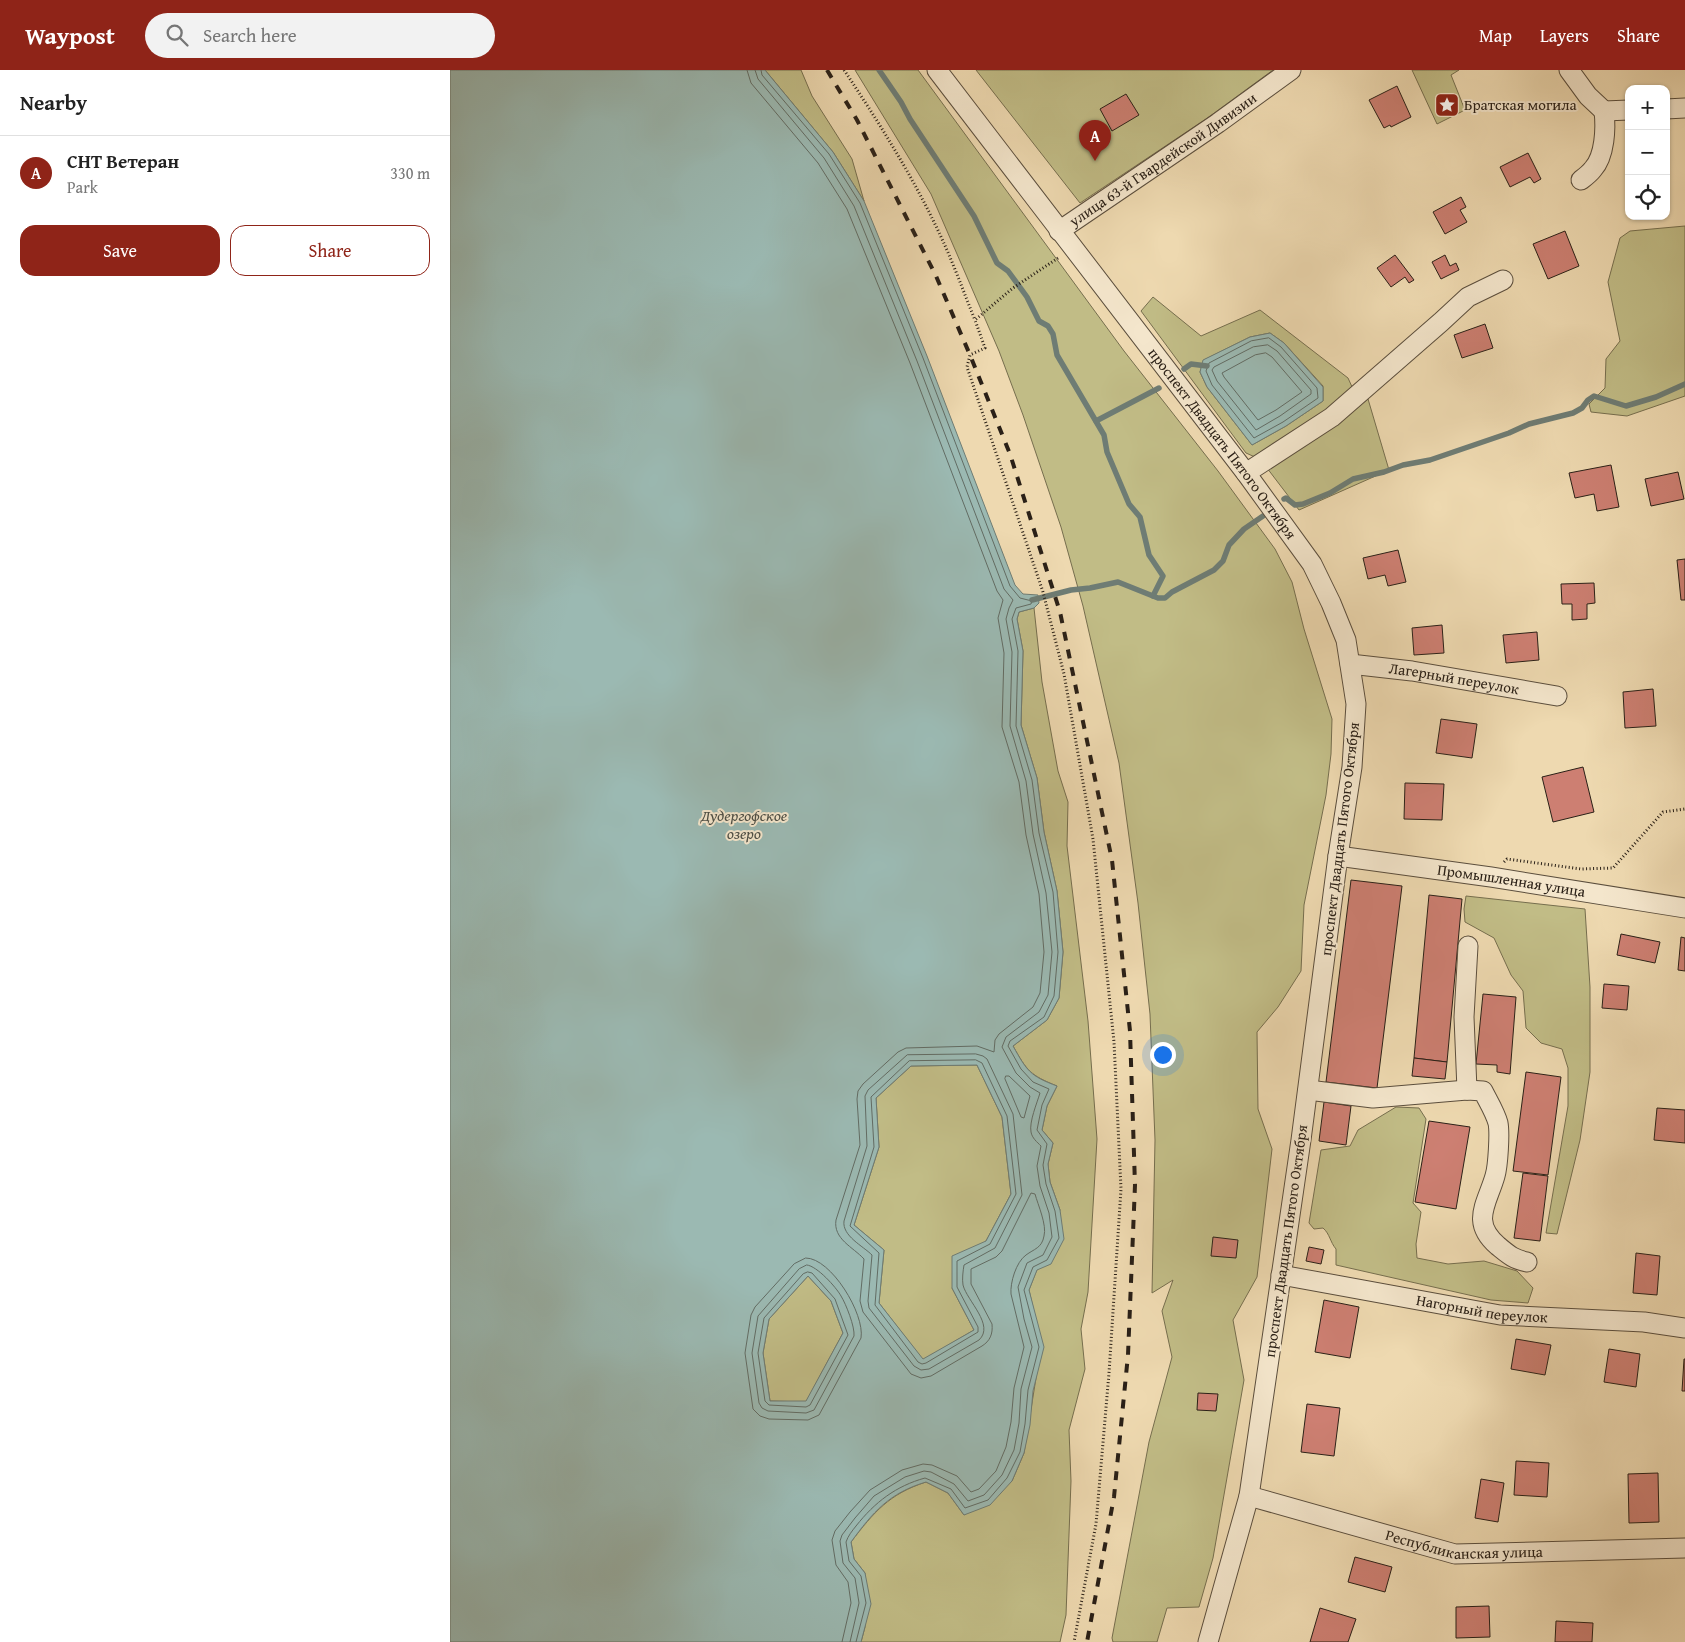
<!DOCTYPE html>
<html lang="en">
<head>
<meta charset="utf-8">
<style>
  :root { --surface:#fff; --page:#f2f2f2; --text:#222; --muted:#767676; --line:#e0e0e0; --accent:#8f2418 }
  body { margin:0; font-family:"Gentium Book Plus",serif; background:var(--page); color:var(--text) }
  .controls { position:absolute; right:15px; top:15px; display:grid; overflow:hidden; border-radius:10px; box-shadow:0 1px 4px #0004 }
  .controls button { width:45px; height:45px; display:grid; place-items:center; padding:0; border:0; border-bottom:1px solid var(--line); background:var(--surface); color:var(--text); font:25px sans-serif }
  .you { position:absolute; left:712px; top:984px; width:18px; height:18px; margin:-12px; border:4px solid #fff; border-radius:50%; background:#1a73e8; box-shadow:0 0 0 8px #1a73e833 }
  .badge { display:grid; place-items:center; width:32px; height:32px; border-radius:50%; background:var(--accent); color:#fff; font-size:16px; font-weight:700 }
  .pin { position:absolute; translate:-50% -41px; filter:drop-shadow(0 1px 2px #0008) }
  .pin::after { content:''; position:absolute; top:26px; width:18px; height:15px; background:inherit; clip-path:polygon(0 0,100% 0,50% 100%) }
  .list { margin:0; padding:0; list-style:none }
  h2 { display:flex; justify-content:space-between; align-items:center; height:65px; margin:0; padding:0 20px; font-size:21px }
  h2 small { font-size:16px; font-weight:400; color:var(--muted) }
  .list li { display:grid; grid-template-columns:32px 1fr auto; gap:15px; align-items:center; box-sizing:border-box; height:75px; padding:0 20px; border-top:1px solid var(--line) }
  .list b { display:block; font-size:19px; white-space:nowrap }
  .list p { margin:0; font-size:16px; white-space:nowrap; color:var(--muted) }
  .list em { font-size:16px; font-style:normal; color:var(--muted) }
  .actions { display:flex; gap:10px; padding:15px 20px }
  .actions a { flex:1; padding:11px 0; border:1px solid var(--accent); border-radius:15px; text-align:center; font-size:18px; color:var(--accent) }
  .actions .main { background:var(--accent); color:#fff }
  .icon { flex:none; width:28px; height:28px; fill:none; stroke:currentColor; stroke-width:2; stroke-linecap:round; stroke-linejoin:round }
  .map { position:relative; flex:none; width:1235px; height:1572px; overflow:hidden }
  header { display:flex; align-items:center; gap:30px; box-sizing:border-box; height:70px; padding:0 25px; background:var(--accent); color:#fff }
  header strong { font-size:24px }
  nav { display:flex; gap:28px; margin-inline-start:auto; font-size:18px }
  .search { width:350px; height:45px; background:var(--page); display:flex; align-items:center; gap:12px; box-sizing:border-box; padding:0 18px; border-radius:28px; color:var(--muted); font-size:19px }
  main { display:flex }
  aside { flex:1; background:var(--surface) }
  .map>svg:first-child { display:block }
</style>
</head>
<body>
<header>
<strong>Waypost</strong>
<div class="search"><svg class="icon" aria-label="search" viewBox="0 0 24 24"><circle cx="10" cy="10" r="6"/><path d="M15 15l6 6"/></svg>Search here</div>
<nav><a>Map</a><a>Layers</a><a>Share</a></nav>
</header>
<main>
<aside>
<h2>Nearby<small></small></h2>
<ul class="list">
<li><span class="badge">A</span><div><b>СНТ Ветеран</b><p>Park</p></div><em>330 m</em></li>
</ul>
<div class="actions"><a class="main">Save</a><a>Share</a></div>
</aside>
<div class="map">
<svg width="1235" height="1572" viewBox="0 0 1235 1572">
  <rect width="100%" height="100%" fill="#eed9b0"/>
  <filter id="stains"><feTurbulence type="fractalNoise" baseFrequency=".004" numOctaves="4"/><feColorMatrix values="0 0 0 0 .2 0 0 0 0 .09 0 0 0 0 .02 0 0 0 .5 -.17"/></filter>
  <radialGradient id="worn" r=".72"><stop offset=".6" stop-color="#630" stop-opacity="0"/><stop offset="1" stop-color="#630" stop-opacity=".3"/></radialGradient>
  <g fill="#c1bc86" stroke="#766e4e" fill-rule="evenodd">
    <path d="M315,0H351L362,26L402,89L414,131L383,82Z"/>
    <path d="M405,0H468L674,281L768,401L825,479L842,512L854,559L882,649L881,684L876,725L854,835L851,901L828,937L807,962L808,1039L822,1079L807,1207L783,1250L794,1310L763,1488L749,1537L717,1538L707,1572H663L662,1568L699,1372L722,1287L712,1241L723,1210L702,1223L705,1070L700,944L688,833L669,693L633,536L611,457L573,345L549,281L481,124Z"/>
    <path d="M526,0H823L756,49L630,133Z"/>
    <path d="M962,0H1009L1001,5L1015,40L987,54Z"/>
    <path d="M1235,156V326L1177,346L1141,342L1139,334L1155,318L1156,289L1170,271L1158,212L1170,168L1180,161Z"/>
    <path d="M703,227L751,266L810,240L898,308L903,319L877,342L805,387L796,383L691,241ZM820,263L834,273L873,316V331L836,356L802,375L757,317L750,302L754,290L800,267Z"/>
    <path d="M918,329L939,400L849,440L817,398Z"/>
    <path d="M584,538L592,612L608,701L618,732L617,776L638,951L647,1069L638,1222L631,1259L635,1299L619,1360L621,1411L616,1545L610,1572H411L415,1557V1503L404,1489L401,1472C424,1442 439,1424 476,1412L498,1423L514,1445L562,1411L574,1383L586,1308L585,1246L579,1220L610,1140L600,1112L598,1094L603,1073L592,1060L597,1036L607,1016C580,1005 577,1001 563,976L597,950L609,928L613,882L607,821L594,762L587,708L571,655L573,581L567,549L569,542Z"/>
    <path d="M1016,826L1135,839L1140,917V1002L1130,1070L1107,1164L1096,1163L1118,1036V998L1112,979L1091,973L1076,958L1073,921L1061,905L1044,868L1015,852L1014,839Z"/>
    <path d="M527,995L552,1047L561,1124L536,1171L502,1218L524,1260L473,1290L429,1233L434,1180L404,1155L429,1077L426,1028L461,996Z"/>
    <path d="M946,1037L969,1038L976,1049L963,1133L971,1142L966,1174L967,1188L998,1194L1034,1191L1067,1201L1083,1218L1078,1233L1041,1230L886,1195V1179C880,1172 880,1164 873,1158L864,1159L859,1153L871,1080L900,1076L908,1060Z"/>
    <path d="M358,1206L381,1231L393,1263L356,1332L320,1331L313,1283L319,1249Z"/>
  </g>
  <g fill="#9bb9b2" stroke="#6e7c74" fill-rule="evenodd">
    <path d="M0,0H315L383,82L414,131L477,286L565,515L573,524L588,525L589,533L584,538L569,542L567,549L573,581L571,655L587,708L594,762L607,821L613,882L609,928L597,950L563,976C577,1001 580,1006 607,1016L597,1036L592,1060L603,1073L598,1094L600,1112L610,1140L614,1169L601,1194L587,1200L579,1220L594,1277L583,1321L580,1355L574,1383L562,1411L540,1435L514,1445L498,1423L476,1412C439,1423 423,1442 401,1472L404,1489L415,1503L421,1534L411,1572H0ZM527,995L552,1047L561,1124L536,1171L502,1186V1218L524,1260L473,1289L429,1233L434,1180L404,1155L429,1077L426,1028L461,996ZM358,1206L381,1231L393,1263L356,1331H320L313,1283L319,1249Z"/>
    <path d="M820,263L834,273L873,317V331L836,356L802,375L757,317L750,302L753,290L800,267Z"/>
  </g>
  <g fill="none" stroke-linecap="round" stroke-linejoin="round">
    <g stroke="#626c64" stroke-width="1">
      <path d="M297,0L301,13L368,93L397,139L460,293L547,521L553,530L548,548L554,583L552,657L569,712L576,765L589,824L594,882L590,923L583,937L549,964L545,970L544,982L527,976L456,978L448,982L413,1014L408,1021L407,1029L410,1075L386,1150C383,1169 403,1177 414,1189L410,1231L413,1242L461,1304L471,1308L481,1306L532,1276C540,1271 543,1264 542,1254L521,1214V1199L546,1187L552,1181L581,1123L585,1124C588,1135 597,1155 594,1166C592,1178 584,1179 576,1185C566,1192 560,1213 561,1224L574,1277L564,1318L561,1352L556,1377L546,1401L529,1419L521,1422L507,1406L482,1395L473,1394L452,1400L420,1420L400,1442L385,1461L382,1470L386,1495L398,1512L401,1533L392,1572"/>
      <path d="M305,0L308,9L374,88L404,136L467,291L554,519L563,530L559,538L556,549L562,582L560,656L576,711L583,764L596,823L602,882L598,925L589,942L556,967L552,977L566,1003L580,1017L590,1023C587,1033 579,1052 581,1062C582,1068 587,1072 591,1076L587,1096L590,1116L599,1143L602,1167L593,1185L577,1193L568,1217L574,1249L582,1277L571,1319L569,1353L564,1380L552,1405L534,1425L518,1431L504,1414L481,1402L474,1401L455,1407L424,1426L405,1448L392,1465L390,1471L393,1493L405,1508L409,1533L400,1572"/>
      <path d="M311,0L312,5L379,84L410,133L473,288L560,516L570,528L582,531L581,534L566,538L562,549L568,581L566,656L582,710L589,763L603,822L608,882L604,926L594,947L560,971L558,976L571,999L583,1012L599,1019L592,1035L587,1060L597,1074L593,1095L596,1114L605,1141L609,1168L597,1190L583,1197L574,1220L589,1277L578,1320L575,1354L570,1382L557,1408L538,1430L515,1438L501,1419L475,1408C446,1416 425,1432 406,1456C402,1461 398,1466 396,1472L399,1491L411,1506L416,1533L406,1572"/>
      <path d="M819,268L831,277L867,318L868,328L833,352L804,368L762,315L756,301L759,293L801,271Z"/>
      <path d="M818,275L827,281L861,320V324L830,346L806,360L767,311L762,300L764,297L803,277Z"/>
      <path d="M816,283L822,287L852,322L826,340L808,350L774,307L772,303L805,285Z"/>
      <path d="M526,984L533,986L537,989L563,1044L572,1125L545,1178L514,1195C513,1201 512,1209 513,1215C517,1231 545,1255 529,1270L479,1299L471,1300L464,1296L419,1238L418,1231L422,1185C413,1176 392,1166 394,1151L417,1076L415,1026L418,1020L457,985Z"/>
      <path d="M526,990L532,993L557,1046L566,1124L540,1174L507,1191V1217L528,1257V1262L476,1293L472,1294L468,1292L425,1235L429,1183L400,1156L424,1077L421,1027L459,991Z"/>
      <path d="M556,1006H559L580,1026L574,1048L571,1047L555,1009Z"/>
      <path d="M356,1188C381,1188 415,1244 411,1268L369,1345L358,1350L319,1349L310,1346L303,1339L295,1283L301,1245L305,1237L344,1194Z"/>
      <path d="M357,1195C367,1196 386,1217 391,1226C396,1234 405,1257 404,1266L364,1340L356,1343L318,1341L312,1338L309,1333L302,1283L308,1246L349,1199Z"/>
      <path d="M358,1202L362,1203L385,1229L398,1265L360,1335L356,1337L319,1335L315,1331L308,1283L314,1248L353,1204Z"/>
    </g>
    <g stroke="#6e7c74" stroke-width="5.5">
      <path d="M429,0L451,32L460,49L524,146L547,193L558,201L577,227L589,251L598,256L603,264L607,285L654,365L657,382L679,434L690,447L699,485L713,506L703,526"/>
      <path d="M734,299L741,294L757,296"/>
      <path d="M646,351L709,318"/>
      <path d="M834,429L836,428L845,435L853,434L880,423L903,409L934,402L953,395L980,390L1059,363L1079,354L1123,343L1132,338L1138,330L1144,326L1176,336L1206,327L1235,314"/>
      <path d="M582,530L621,520L640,518L668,512L708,528H715L722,522L764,500L773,491L779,475L794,459L813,446"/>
    </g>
  </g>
  <g fill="#cd7f72" stroke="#2a2017">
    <path d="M947,16L961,47L941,57L940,55L934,58L919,30Z"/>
    <path d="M676,24L689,45L662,61L650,39Z"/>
    <path d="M1078,83L1091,109L1084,113L1080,107L1060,117L1050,97Z"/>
    <path d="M1011,127L1016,137L1010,140L1017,152L995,164L983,142Z"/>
    <path d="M1115,161L1129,196L1098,209L1083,174Z"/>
    <path d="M945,185L964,210L959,213L955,207L941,217L927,198Z"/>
    <path d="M995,185L1000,196L1006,193L1009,200L991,209L982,192Z"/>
    <path d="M1035,254L1043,278L1012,288L1004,265Z"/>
    <path d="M1161,395L1169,437L1147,441L1144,424L1125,428L1119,403Z"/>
    <path d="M1228,402L1234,429L1201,436L1195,409Z"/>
    <path d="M948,480L956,512L938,516L935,505L918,509L913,488Z"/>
    <path d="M1235,489V530H1231L1227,490Z"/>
    <path d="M1144,513L1145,533L1137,534V549L1122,550V534H1112L1111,514Z"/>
    <path d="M992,555L994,583L964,585L962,558Z"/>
    <path d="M1087,562L1089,590L1056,593L1053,565Z"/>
    <path d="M1203,619L1206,656L1175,658L1173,622Z"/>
    <path d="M991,649L1027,654L1022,688L986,683Z"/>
    <path d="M1133,697L1144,742L1103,752L1092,707Z"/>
    <path d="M955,713L994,714L992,750L954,749Z"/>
    <path d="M901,810L952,816L927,1018L876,1012Z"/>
    <path d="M979,825L1012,829L997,992L964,988Z"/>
    <path d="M1171,864L1210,872L1205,893L1167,885Z"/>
    <path d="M1231,867L1235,868V901L1228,900Z"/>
    <path d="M1154,914L1179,916L1177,940L1152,938Z"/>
    <path d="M1033,924L1066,927L1060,1004L1047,1002V995L1026,994Z"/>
    <path d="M964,988L997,992L995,1009L962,1006Z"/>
    <path d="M1076,1002L1111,1007L1098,1105L1063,1101Z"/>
    <path d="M874,1032L901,1036L896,1075L869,1071Z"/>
    <path d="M1207,1038L1235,1040V1073L1204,1070Z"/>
    <path d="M979,1051L1020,1057L1006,1139L965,1132Z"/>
    <path d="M1073,1103L1098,1106L1090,1171L1064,1168Z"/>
    <path d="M763,1167L788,1170L786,1188L761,1186Z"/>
    <path d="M859,1177L874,1180L871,1194L856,1191Z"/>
    <path d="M1186,1183L1210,1186L1207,1225L1183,1223Z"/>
    <path d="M874,1230L909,1237L900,1288L865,1282Z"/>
    <path d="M1066,1269L1101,1275L1095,1305L1061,1299Z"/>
    <path d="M1159,1279L1190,1284L1186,1317L1154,1312Z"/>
    <path d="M1234,1289H1235V1321H1232Z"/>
    <path d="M748,1323L768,1324L766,1341L747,1340Z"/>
    <path d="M857,1334L890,1338L884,1386L851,1382Z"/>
    <path d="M1066,1391L1099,1393L1097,1427L1064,1425Z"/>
    <path d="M1208,1403L1209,1452L1179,1453L1178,1404Z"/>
    <path d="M1031,1409L1054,1413L1048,1452L1025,1448Z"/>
    <path d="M905,1487L942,1497L935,1522L898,1512Z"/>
    <path d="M1039,1536L1040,1567L1006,1568V1537Z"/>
    <path d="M870,1538L906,1549L898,1572H860Z"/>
    <path d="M1106,1551L1143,1553L1142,1572H1105Z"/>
  </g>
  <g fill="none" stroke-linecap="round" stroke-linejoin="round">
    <defs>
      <g id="minor">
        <path id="s1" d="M487,0L796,403L862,494L881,533L896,570L906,634L902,697L888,786L851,1070L799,1426L758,1572"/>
        <path d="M1119,0L1138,26L1154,41L1179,40"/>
        <path d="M1216,39L1235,38"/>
        <path d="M1131,110C1135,107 1140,103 1143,99C1155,86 1156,58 1154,41"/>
        <path id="s2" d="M609,161L768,53L841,0"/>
        <path d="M796,403L882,347L991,252L1018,227L1053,210"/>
        <path id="s3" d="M900,594L962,601L1107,626"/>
        <path id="s4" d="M888,786L1041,807L1235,838"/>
        <path d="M858,1020L923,1028L1017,1020L1033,1021C1038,1031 1045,1042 1048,1053C1050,1063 1048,1096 1045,1106C1037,1134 1020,1152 1048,1176C1059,1185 1063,1189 1077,1192"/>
        <path d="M1017,1020L1014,947L1018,876"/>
        <path id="s5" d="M831,1205L1050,1245L1194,1252L1235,1258"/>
        <path id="s6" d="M799,1426L1005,1484L1235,1478"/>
      </g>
    </defs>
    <use href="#minor" stroke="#5b4e3d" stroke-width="21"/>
    <g stroke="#2a2017" stroke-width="3" stroke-dasharray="1 2.5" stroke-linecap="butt">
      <path d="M394,0C430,54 465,110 492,169C504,195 514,223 525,250"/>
      <path d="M608,188L563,218L525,250L535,278L520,285L517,297L593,522L614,604L643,769L664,972L671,1119L659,1303L646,1454L624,1572"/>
      <path d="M1054,792L1057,789L1131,799L1163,798L1213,742L1235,739"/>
    </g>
    <use href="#minor" stroke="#f4e6cc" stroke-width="19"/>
    <path stroke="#2a2017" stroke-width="4" stroke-dasharray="9 9" stroke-linecap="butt" d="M377,0L407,50L486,206L520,285L560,384L610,542L662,790L680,961L685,1115L678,1285L664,1427L637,1572"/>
  </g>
  <defs>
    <symbol id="sight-square" viewBox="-11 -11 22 22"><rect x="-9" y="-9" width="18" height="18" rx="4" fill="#8f2418" stroke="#f4e6cc"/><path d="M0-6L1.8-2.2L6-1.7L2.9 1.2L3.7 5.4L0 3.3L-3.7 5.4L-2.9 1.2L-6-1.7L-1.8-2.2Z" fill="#fff"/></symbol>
  </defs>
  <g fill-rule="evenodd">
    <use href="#sight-square" x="983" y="21" width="28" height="28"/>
  </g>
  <g text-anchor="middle" stroke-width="4" stroke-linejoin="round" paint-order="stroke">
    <g font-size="15" fill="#2a2017" stroke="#f4e6cc" text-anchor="start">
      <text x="1014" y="40">Братская могила</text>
    </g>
    <g font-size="15" fill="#2a2017" stroke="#f4e6cc">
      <text dy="5" stroke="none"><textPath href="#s2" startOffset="126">улица 63-й Гвардейской Дивизии</textPath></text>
      <text dy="5" stroke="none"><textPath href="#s1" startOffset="470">проспект Двадцать Пятого Октября</textPath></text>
      <text dy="5" stroke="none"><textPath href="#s3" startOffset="105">Лагерный переулок</textPath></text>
      <text transform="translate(890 769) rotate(-83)" y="5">проспект Двадцать Пятого Октября</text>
      <text dy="5" stroke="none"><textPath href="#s4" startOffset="175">Промышленная улица</textPath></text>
      <text transform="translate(836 1171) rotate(-82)" y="5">проспект Двадцать Пятого Октября</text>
      <text dy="5" stroke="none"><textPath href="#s5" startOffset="204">Нагорный переулок</textPath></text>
      <text dy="5" stroke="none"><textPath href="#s6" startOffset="222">Республиканская улица</textPath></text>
    </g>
    <g font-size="16" font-style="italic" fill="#4c4e46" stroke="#f4e6cc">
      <text x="294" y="751">Дудергофское<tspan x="294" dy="18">озеро</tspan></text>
    </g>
  </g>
  <rect width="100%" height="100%" filter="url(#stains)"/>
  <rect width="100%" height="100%" fill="url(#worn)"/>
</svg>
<div class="controls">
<button>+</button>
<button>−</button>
<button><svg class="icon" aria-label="locate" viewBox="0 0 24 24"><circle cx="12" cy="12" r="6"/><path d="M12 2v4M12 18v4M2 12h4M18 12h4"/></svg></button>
</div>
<div class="you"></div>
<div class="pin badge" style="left:645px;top:91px">A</div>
</div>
</main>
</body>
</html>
